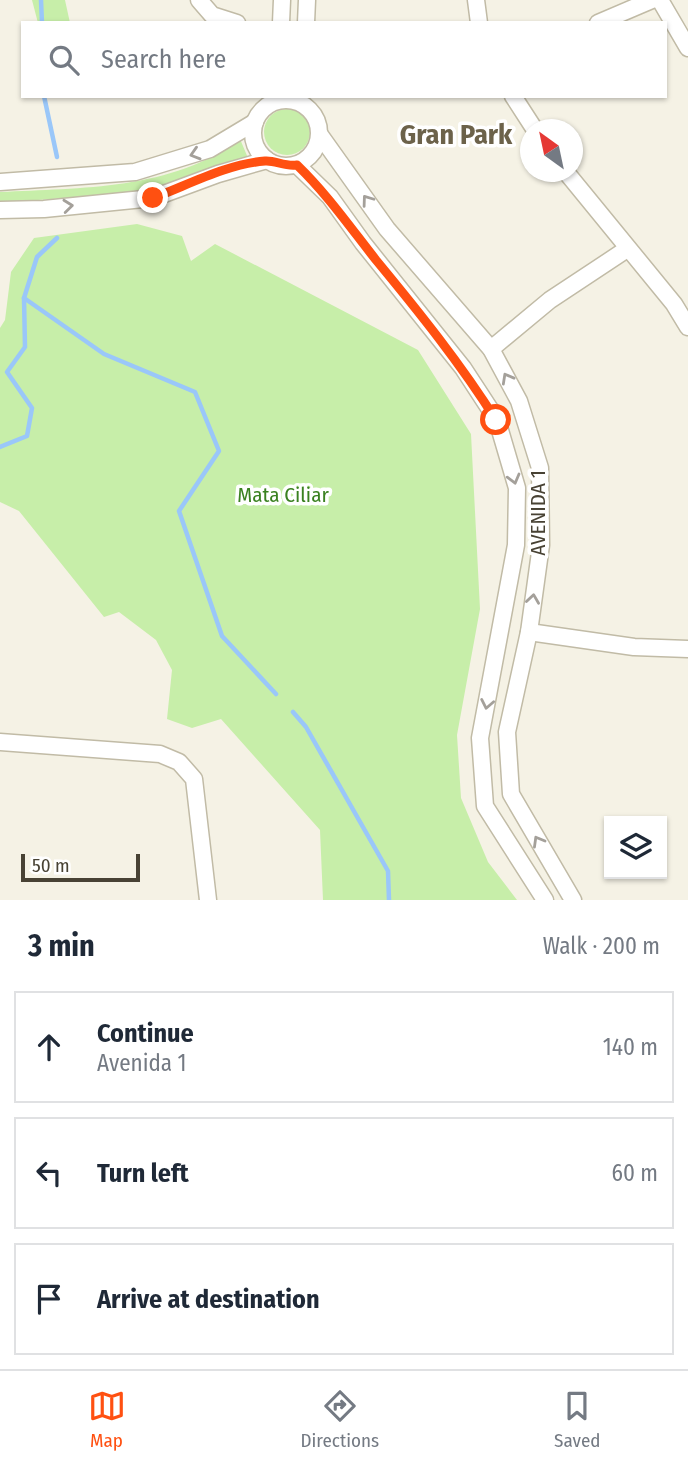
<!DOCTYPE html>
<html lang="en">
<head>
<meta charset="utf-8">
<style>
  :root { --surface:#fff; --page:#f2f2f3; --text:#1f2937; --muted:#747a83; --line:#e0e1e3; --accent:#ff5011 }
  body { margin:0; font-family:"Fira Sans Condensed",sans-serif; background:var(--page); color:var(--text) }
  .controls { position:absolute; right:21px; bottom:21px; display:grid; overflow:hidden; border-radius:0px; box-shadow:0 2px 5px #0004 }
  .controls button { width:63px; height:63px; display:grid; place-items:center; padding:0; border:0; border-bottom:2px solid var(--line); background:var(--surface); color:var(--text); font:35px sans-serif }
  .compass { position:absolute; left:520px; top:119px; width:63px; height:63px; border-radius:50%; background:var(--surface); box-shadow:0 2px 5px #0004; rotate:327deg }
  .scale { position:absolute; left:21px; bottom:18px; width:119px; box-sizing:border-box; padding-left:7px; border:4px solid #484234; border-top:0; font-size:19px; line-height:24px; white-space:nowrap; color:#484234; -webkit-text-stroke:5px #fff; paint-order:stroke }
  .stop { position:absolute; width:21px; height:21px; margin:-16px; border:5px solid #ff5011; border-radius:50%; background:#fff }
  .stop.end { background:#ff5011; border-color:#fff; box-shadow:0 2px 7px #0008 }
  .list { margin:0; padding:0; list-style:none }
  h2 { display:flex; justify-content:space-between; align-items:center; height:91px; margin:0; padding:0 28px; font-size:30px }
  h2 small { font-size:23px; font-weight:400; color:var(--muted) }
  .list li { display:grid; grid-template-columns:46px 1fr auto; gap:21px; align-items:center; box-sizing:border-box; height:112px; margin:0 14px 14px; padding:0 14px; border:2px solid var(--line); border-radius:0px }
  .list b { display:block; font-size:26px; white-space:nowrap }
  .list p { margin:0; font-size:23px; white-space:nowrap; color:var(--muted) }
  .list em { font-size:23px; font-style:normal; color:var(--muted) }
  .icon { flex:none; width:38px; height:38px; fill:none; stroke:currentColor; stroke-width:2; stroke-linecap:round; stroke-linejoin:round }
  .map { position:relative; flex:none; width:688px; height:900px; overflow:hidden }
  .search { position:absolute; background:var(--surface); box-shadow:0 2px 5px #0004; left:21px; right:21px; top:21px; height:77px; display:flex; align-items:center; gap:18px; box-sizing:border-box; padding:0 24px; border-radius:0px; color:var(--muted); font-size:26px }
  .sheet { height:469px; background:var(--surface) }
  nav { display:flex; justify-content:space-around; align-items:center; box-sizing:border-box; height:98px; border-top:2px solid var(--line); background:var(--surface); font-size:19px; color:var(--muted) }
  nav a { display:grid; justify-items:center; gap:4px }
  nav .on { color:var(--accent) }
  .map>svg:first-child { display:block }
</style>
</head>
<body>
<div class="map">
<svg width="688" height="900" viewBox="0 0 688 900">
  <rect width="100%" height="100%" fill="#f5f2e5"/>
  <g fill="#c7eea9">
    <path d="M32,0H65L70,23H38Z"/>
    <circle cx="287" cy="132" r="23"/>
    <path d="M240,139L248,158L222,163L153,191L0,203V192C80,188 173,190 240,139Z"/>
    <path d="M137,224L182,236L191,261L215,244L418,350L471,434L480,609L457,735L461,798L488,862L517,900H323L320,830L221,719L192,728L167,719L172,670L156,640L119,612L104,617L19,511L0,502V328L5,320L11,272L34,238Z"/>
  </g>
  <g fill="none" stroke-linecap="round" stroke-linejoin="round">
    <g stroke="#9ac7f9" stroke-width="4.5">
      <path d="M41,0L42,23"/>
      <path d="M44,96L57,157"/>
      <path d="M24,298L104,354L195,392L219,451L179,511L222,636L276,694"/>
      <path d="M0,447L27,436L32,408L7,372L25,347L24,298L37,257L57,238"/>
      <path d="M293,712L306,727L388,871L389,900"/>
    </g>
    <defs>
      <g id="minor">
        <path d="M199,0L212,15L237,23"/>
        <path d="M476,0L479,23"/>
        <path d="M660,0L688,48"/>
        <path d="M281,23L282,0"/>
        <path d="M306,23L307,0"/>
        <path d="M598,23L652,0"/>
        <path d="M513,96L535,130"/>
        <circle cx="286" cy="133" r="33"/>
        <path d="M320,135L387,229L491,349L519,401L540,468L541,545L529,632L507,732L511,794L573,900"/>
        <path d="M297,165L330,197L363,243L463,368L497,420L517,488L516,545L480,738L485,806L545,900"/>
        <path d="M566,172L674,304L688,327"/>
        <path d="M0,182L135,172L210,149L255,122"/>
        <path d="M0,210L44,209L153,198L218,174L267,160"/>
        <path d="M491,349L550,300L627,249"/>
        <path d="M529,632L634,647L688,649"/>
        <path d="M0,742L160,754L179,762L194,779L208,900"/>
      </g>
    </defs>
    <use href="#minor" stroke="#c1bba6" stroke-width="19"/>
    <use href="#minor" stroke="#fff" stroke-width="16"/>
  </g>
  <defs><path id="oneway-chevron" d="M-2-3.5L2.5 0L-2 3.5" fill="none" stroke-width="1.6" stroke-linecap="round" stroke-linejoin="round" transform="scale(1.75)"/></defs>
  <g stroke="#a4a09a">
    <use href="#oneway-chevron" transform="translate(195 154) rotate(163)"/>
    <use href="#oneway-chevron" transform="translate(367 200) rotate(-126)"/>
    <use href="#oneway-chevron" transform="translate(68 206) rotate(-6)"/>
    <use href="#oneway-chevron" transform="translate(507 378) rotate(-119)"/>
    <use href="#oneway-chevron" transform="translate(514 479) rotate(75)"/>
    <use href="#oneway-chevron" transform="translate(533 599) rotate(-82)"/>
    <use href="#oneway-chevron" transform="translate(487 704) rotate(101)"/>
    <use href="#oneway-chevron" transform="translate(538 841) rotate(-120)"/>
  </g>
  <g fill="none" stroke-linecap="round" stroke-linejoin="round">
    <path stroke="#ff5011" stroke-width="9" d="M153,198C188,185 227,164 265,161C275,160 285,167 297,165C327,194 350,227 376,260C419,312 460,363 496,420"/>
  </g>
  <g text-anchor="middle" stroke-width="7" stroke-linejoin="round" paint-order="stroke">
    <g font-size="21" fill="#3a8120" stroke="#fff">
      <text x="283" y="502">Mata Ciliar</text>
    </g>
    <g font-size="21" fill="#484234" stroke="#fff">
      <text transform="translate(538 513) rotate(-90)" y="7">AVENIDA 1</text>
    </g>
    <g font-size="28" font-weight="bold" fill="#6c624a" stroke="#fff">
      <text x="456" y="144">Gran Park</text>
    </g>
  </g>
</svg>
<div class="controls">
<button><svg class="icon" aria-label="layers" viewBox="0 0 24 24"><path d="M12 4l9 5-9 5-9-5zM3 14l9 5 9-5"/></svg></button>
</div>
<svg class="compass" viewBox="-18 -18 36 36"><path d="M0-13l5 13h-10z" fill="#e53935"/><path d="M0 13l5-13h-10z" fill="#747a83"/></svg>
<div class="scale">50 m</div>
<div class="stop" style="left:496px;top:420px"></div>
<div class="stop end" style="left:153px;top:198px"></div>
<div class="search"><svg class="icon" aria-label="search" viewBox="0 0 24 24"><circle cx="10" cy="10" r="6"/><path d="M15 15l6 6"/></svg>Search here</div>
</div>
<section class="sheet">
<h2>3 min<small>Walk · 200 m</small></h2>
<ul class="list">
<li><svg class="icon" aria-label="ahead" viewBox="0 0 24 24"><path d="M12 20V5M6 11l6-6 6 6"/></svg><div><b>Continue</b><p>Avenida 1</p></div><em>140 m</em></li>
<li><svg class="icon" aria-label="left" viewBox="0 0 24 24"><path d="M17 20v-9H6M10 6l-5 5 5 5"/></svg><div><b>Turn left</b></div><em>60 m</em></li>
<li><svg class="icon" aria-label="arrive" viewBox="0 0 24 24"><path d="M6 21V4h12l-3 4 3 4H6"/></svg><div><b>Arrive at destination</b></div></li>
</ul>
</section>
<nav>
<a class="on"><svg class="icon" aria-label="map" viewBox="0 0 24 24"><path d="M3 6l6-2 6 2 6-2v14l-6 2-6-2-6 2zM9 4v14M15 6v14"/></svg>Map</a>
<a><svg class="icon" aria-label="directions" viewBox="0 0 24 24"><path d="M12 3l9 9-9 9-9-9zM9 14v-3h6M13 9l2 2-2 2"/></svg>Directions</a>
<a><svg class="icon" aria-label="saved" viewBox="0 0 24 24"><path d="M7 4h10v16l-5-4-5 4z"/></svg>Saved</a>
</nav>
</body>
</html>
